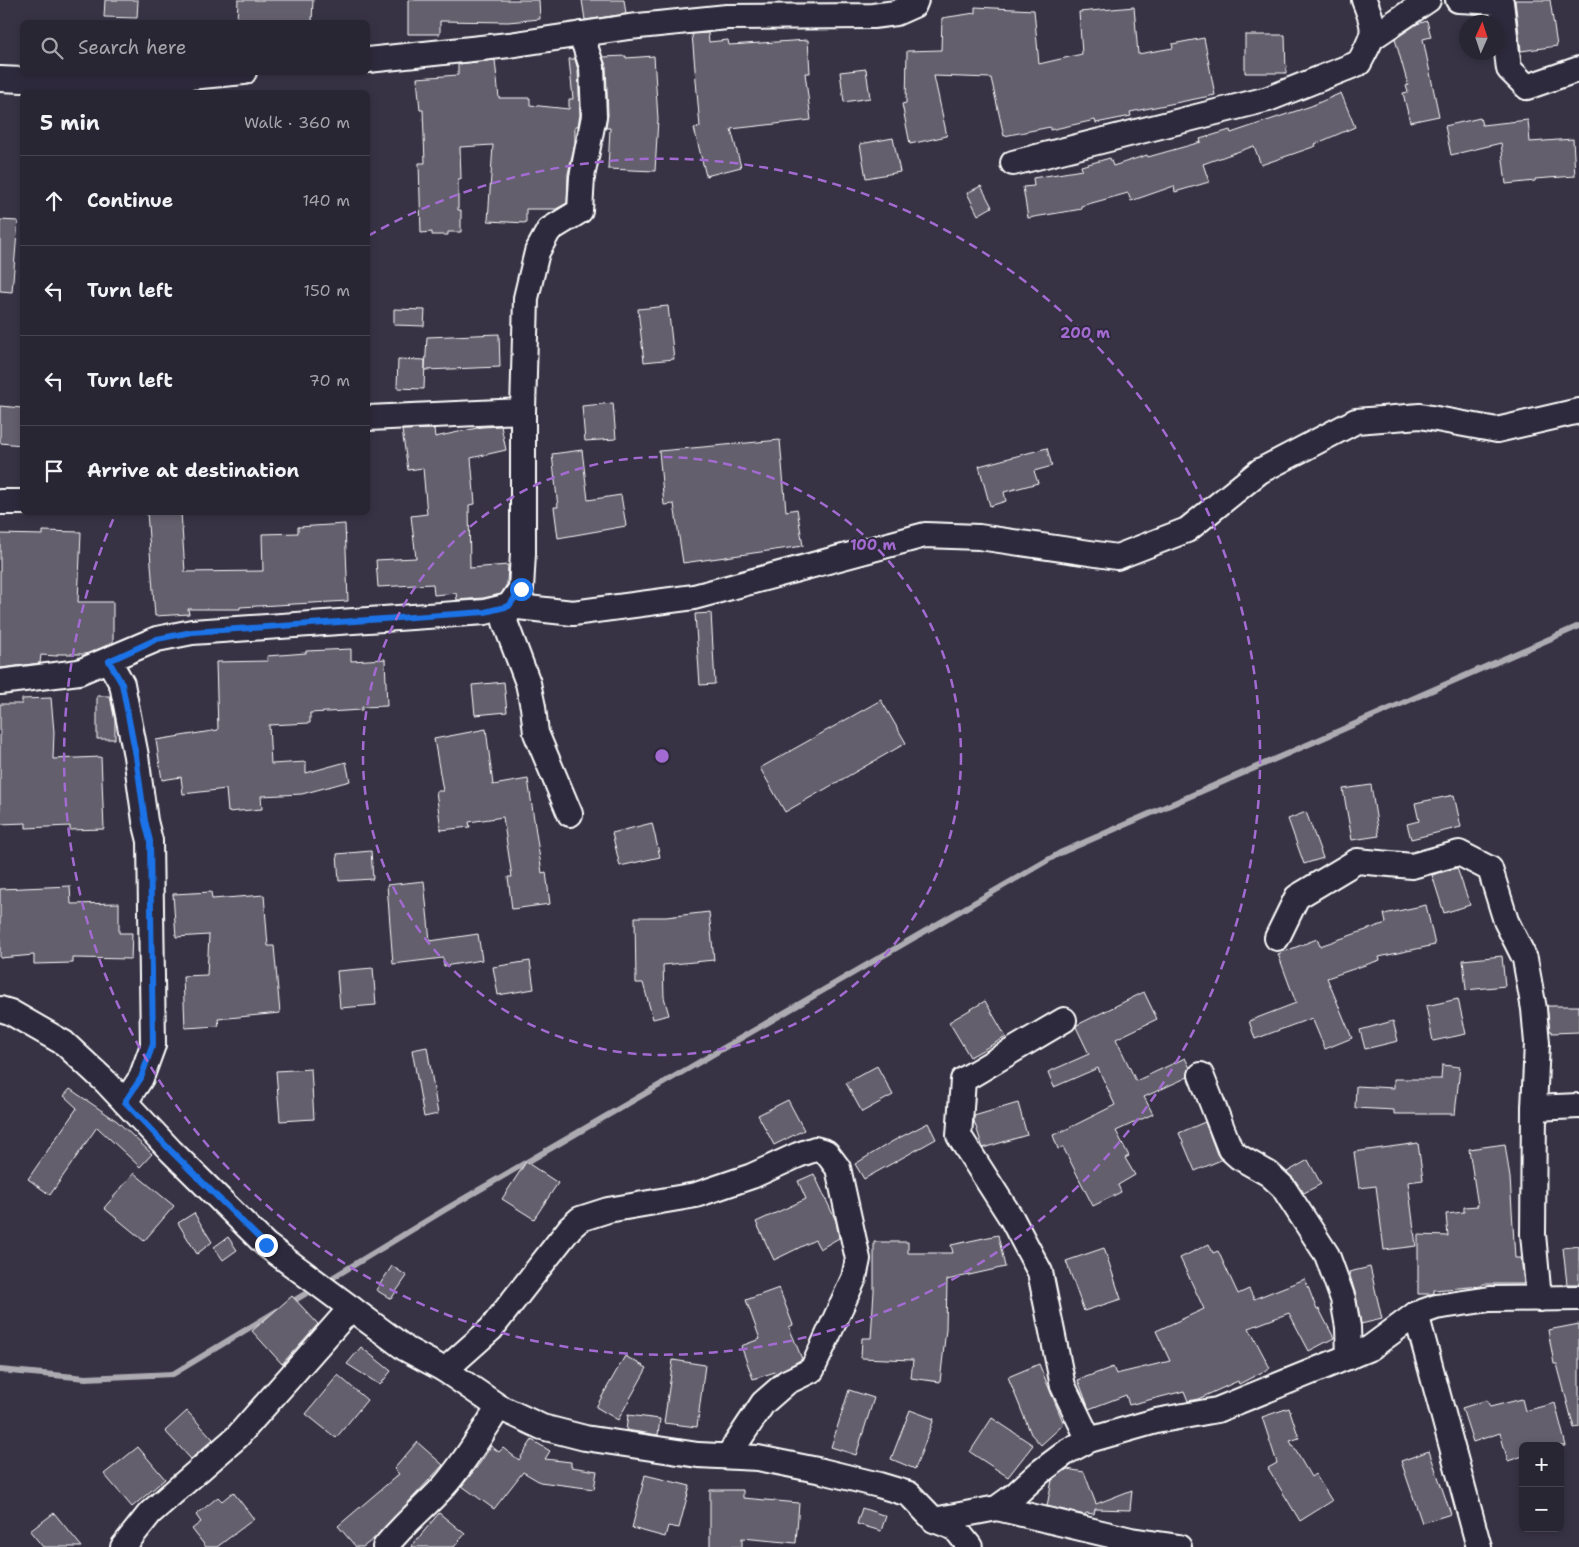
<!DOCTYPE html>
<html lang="en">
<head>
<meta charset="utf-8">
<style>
  :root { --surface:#292634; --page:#353240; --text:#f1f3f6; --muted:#a5a5ac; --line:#45434f }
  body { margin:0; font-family:"Shantell Sans",sans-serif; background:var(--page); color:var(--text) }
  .controls { position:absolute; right:15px; bottom:15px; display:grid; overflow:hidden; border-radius:8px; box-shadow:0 2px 8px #0003 }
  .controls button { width:45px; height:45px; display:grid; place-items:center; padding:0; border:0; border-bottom:1px solid var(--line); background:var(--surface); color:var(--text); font:25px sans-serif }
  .compass { position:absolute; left:1459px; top:15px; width:45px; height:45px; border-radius:50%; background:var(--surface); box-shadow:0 2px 8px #0003; rotate:3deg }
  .stop { position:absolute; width:15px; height:15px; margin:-11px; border:4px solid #1a73e8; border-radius:50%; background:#fff }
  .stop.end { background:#1a73e8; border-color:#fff; box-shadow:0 1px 5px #0008 }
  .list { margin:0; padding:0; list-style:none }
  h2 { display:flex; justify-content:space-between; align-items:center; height:65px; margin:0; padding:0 20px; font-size:21px }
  h2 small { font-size:16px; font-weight:400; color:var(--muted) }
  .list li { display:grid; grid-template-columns:32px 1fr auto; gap:15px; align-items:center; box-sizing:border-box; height:90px; padding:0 20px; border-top:1px solid var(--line) }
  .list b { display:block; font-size:19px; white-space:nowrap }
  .list em { font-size:16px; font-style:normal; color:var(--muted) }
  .icon { flex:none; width:28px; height:28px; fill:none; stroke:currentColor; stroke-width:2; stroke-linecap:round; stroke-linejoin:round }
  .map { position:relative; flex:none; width:1579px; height:1547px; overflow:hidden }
  .search { position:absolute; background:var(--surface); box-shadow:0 2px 8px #0003; left:20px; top:20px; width:350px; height:55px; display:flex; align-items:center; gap:12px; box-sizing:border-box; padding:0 18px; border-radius:8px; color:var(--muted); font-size:19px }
  .panel { position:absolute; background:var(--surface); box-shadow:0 2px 8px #0003; left:20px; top:90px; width:350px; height:425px; border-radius:8px }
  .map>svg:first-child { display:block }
</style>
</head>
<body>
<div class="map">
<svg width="1579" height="1547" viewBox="0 0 1579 1547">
  <rect width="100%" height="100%" fill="#373345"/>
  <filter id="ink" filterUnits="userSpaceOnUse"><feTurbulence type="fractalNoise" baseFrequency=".02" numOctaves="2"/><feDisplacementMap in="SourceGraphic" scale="10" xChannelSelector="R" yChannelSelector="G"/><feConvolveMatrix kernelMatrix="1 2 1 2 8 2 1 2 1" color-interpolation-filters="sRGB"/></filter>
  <g filter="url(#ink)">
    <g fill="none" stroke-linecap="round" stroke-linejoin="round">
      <g stroke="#adabb2" stroke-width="6">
        <path d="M324,1283L446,1209L1060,853L1579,626"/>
        <path d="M290,1303L315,1288"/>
        <path d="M0,1370L86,1378L173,1374L277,1311"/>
      </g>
    </g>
    <g fill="#635f6d" stroke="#fff">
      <path d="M105,0H138L137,18L104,17Z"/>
      <path d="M238,0H313L312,22H237Z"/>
      <path d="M408,0H539L540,19L508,22L440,21V34H408Z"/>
      <path d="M582,0H624L626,14L585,20Z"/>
      <path d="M1515,0H1550L1557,46L1521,51Z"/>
      <path d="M975,7L1034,10L1039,64L1082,54L1079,12L1134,7L1138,54L1173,48L1172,44L1204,38L1215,95L1130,112L1131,116L1096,123L1095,120L1050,130V127L1004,136L991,78L934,76L947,136L910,144L902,104L906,103L907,51L941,50L942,18L975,13Z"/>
      <path d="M1427,21L1431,37L1423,39L1439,116L1410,122L1403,93L1408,92L1406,86L1408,85L1395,39L1417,24Z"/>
      <path d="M708,33L709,42L728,40L729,45L808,40L810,73H805L811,120L731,129L741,167L706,176L694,128L700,127L692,34Z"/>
      <path d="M1245,35H1285L1286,73H1245Z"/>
      <path d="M626,56V58L654,56L658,119L655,171L608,169L610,128H606L608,115L606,66L603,57Z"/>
      <path d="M569,59H575L578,70L580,115L578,126H575V142L568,174L567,203L556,209H526V223L488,221L493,145L460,147L461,179H458V210H461V232H448V235H432V232L421,233L419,163H425L423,110H420L417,78L458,75V64L495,60L499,98H530V105L569,109V99H573Z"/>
      <path d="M866,69L870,98L844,102L840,72Z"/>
      <path d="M1341,93L1355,127L1315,144L1316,146L1261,165L1254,146L1203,164L1209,182L1175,192L1174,186L1131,201L1128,193L1081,206L1082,209L1028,218L1023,187L1034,186L1033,178L1082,170L1081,166L1110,158L1113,166L1147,155L1148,157L1201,142L1200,139L1230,130L1231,133L1311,106Z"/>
      <path d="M1480,118L1482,125L1528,120L1530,142L1573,139L1575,176L1535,179V181L1506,184L1501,143L1451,155L1445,126Z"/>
      <path d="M893,138L900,172L866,178L860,144Z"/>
      <path d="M981,186L992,207L978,215L967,193Z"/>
      <path d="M0,220L18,221L12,292L0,291Z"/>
      <path d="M668,306L674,359L644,362L638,309Z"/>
      <path d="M394,309L425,310L424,326L394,325Z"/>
      <path d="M499,334L500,367L425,370L427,337Z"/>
      <path d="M398,359L425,360L424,389L397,388Z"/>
      <path d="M613,403L616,439L585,441L582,406Z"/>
      <path d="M0,406L22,408V445L0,443Z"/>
      <path d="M501,426L506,450L471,458L475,504L469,505L470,568L508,565L507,584L501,594L483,598L457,600L456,593L434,595L433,584L378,587L376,560L416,558L411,516L427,514L423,468L408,470L402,430L434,429L435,437L482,427Z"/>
      <path d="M780,440L786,511L797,509L803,546L683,563L674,504L664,505L659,451Z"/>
      <path d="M1047,448L1052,466L1034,471L1038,483L1004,492L1006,501L990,506L979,466Z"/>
      <path d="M582,450L588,500L621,495L626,526L558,538L554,507H558L552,454Z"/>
      <path d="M147,512H181L185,572L263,571L262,534L298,533V527L345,524L348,601L240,607V609H188L189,614L155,616Z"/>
      <path d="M43,531L81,532L78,602H113V643L86,654H57V656L41,655L40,663L0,668V534L43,535Z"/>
      <path d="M711,613L715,684L700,685L695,614Z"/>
      <path d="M351,649V661L385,659L387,706L362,707V710L310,713V723L269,725L271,764L306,762V773L346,762L350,781L302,794L261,796L262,809L228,812L226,789L183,794L181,777L162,780L156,740L218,730L216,662L268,661L267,656L306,653V651Z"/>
      <path d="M504,682L507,712L475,715L472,685Z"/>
      <path d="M97,696H110L115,721V739H97Z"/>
      <path d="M51,698L54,732L53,759L101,757L104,829L70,830V826L26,828V823L0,824V704H22V699Z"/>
      <path d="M881,700L906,743L785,812L760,768Z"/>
      <path d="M486,729L493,785L528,779L542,873L546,872L550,904L512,909L508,877H512L503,817L469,822L470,827L441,830L436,791H443L434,739Z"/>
      <path d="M1371,785L1379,836L1352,840L1343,789Z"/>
      <path d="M1454,795L1461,827L1411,839L1407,824L1419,821L1415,803Z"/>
      <path d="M1306,812L1323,858L1304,864L1288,819Z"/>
      <path d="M652,823L660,857L620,866L612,833Z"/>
      <path d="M371,851L373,879L339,881L337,854Z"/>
      <path d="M1457,868L1470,905L1444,913L1432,875Z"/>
      <path d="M424,881L430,941L478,934L482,960L444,966L443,958L393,964L387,885Z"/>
      <path d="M70,886L71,904L119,903V933H132L131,959L73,958V963L34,964V955L0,958V889Z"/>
      <path d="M211,892L212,899L264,895L268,946H274L280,1013L218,1019L219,1026L185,1028L183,976L207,975L209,935L176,937L173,894Z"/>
      <path d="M1426,905L1435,945L1379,957L1380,960L1327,978L1352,1038L1325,1049L1312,1018L1255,1039L1249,1021L1296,1003L1278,954L1317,939L1320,946L1386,923L1384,914Z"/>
      <path d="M709,912L714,960L663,965L664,997L669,1015L653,1019L643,983H636L635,917H666Z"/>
      <path d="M1502,956L1505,986L1466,990L1463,960Z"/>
      <path d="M530,961L534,989L498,995L493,967Z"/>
      <path d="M373,968L376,1005L340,1008L337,971Z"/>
      <path d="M1144,992L1157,1019L1116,1039L1136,1081L1185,1058L1190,1068L1188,1077L1144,1097L1153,1114L1116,1131L1129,1156L1125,1158L1135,1175L1118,1185L1121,1192L1093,1206L1063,1147L1058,1149L1053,1135L1063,1131L1115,1105L1098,1068L1054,1087L1048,1072L1089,1054L1076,1027L1077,1025Z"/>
      <path d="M1458,999L1466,1034L1433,1041L1426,1006Z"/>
      <path d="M985,1001L1006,1037L970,1057L949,1022Z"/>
      <path d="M1547,1006H1579V1032L1552,1033V1031H1550Z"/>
      <path d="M1393,1021L1398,1041L1365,1049L1360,1030Z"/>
      <path d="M427,1047L438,1114L424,1117L412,1050Z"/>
      <path d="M1442,1065L1460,1067L1455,1114H1394V1110L1355,1108L1356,1086L1394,1088V1079H1441Z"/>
      <path d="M877,1066L893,1095L862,1112L846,1083Z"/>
      <path d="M311,1069L314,1119L280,1121L276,1071Z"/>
      <path d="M70,1089L117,1121L152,1154L140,1167L97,1127L50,1195L28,1179L77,1108L64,1096Z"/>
      <path d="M788,1100L804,1130L774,1145L758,1115Z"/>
      <path d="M1018,1103L1027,1135L983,1148L974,1121V1116Z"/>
      <path d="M1205,1122L1217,1154L1221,1160L1195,1171L1179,1133Z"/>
      <path d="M928,1123L936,1139L864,1179L855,1164L893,1141Z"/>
      <path d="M1418,1143L1423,1180L1408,1182L1416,1246L1384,1250L1376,1186L1359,1188L1354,1152Z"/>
      <path d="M1505,1144L1510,1178L1515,1258H1521L1524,1284H1482V1286L1434,1290V1293L1431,1294H1418V1235L1448,1236L1446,1214L1464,1212V1207L1478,1206L1469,1149Z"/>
      <path d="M1308,1160L1321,1184L1304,1193L1295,1180L1287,1172Z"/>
      <path d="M526,1162L558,1183L534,1219L502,1199Z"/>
      <path d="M134,1173L174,1206L144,1241L104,1208Z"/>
      <path d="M814,1174L836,1221L839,1238L820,1249L815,1240L774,1260L756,1222L806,1199L798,1181Z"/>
      <path d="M194,1213L212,1242L197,1254L178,1223Z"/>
      <path d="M998,1235L1005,1267L947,1280L946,1329L940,1382L911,1378L913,1360L861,1358L862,1338H871L874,1291V1242H908V1253H953L951,1245Z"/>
      <path d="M228,1237L237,1250L223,1260L214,1247Z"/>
      <path d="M1209,1244L1213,1253L1218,1251L1238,1294L1249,1289L1254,1299L1305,1279L1317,1310L1319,1309L1334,1338L1309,1351L1289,1313L1249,1328L1270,1368L1239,1384L1238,1381L1198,1399L1188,1401L1184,1391L1129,1405L1126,1395L1089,1409L1078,1380L1113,1367L1116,1374L1170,1361L1156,1331L1204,1309L1180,1258Z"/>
      <path d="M1579,1246V1284H1567L1563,1248Z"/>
      <path d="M1104,1248L1121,1299L1084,1311L1066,1261Z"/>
      <path d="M392,1266L407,1276L391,1299L376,1290Z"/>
      <path d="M1370,1267L1382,1319L1361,1324L1356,1296L1349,1272Z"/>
      <path d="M779,1288L793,1325L789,1327L802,1359L776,1374L775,1372L753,1379L741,1346L760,1339L746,1300Z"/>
      <path d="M292,1296L318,1324L282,1364L252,1331Z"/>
      <path d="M1579,1324V1427L1574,1428L1557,1364H1554L1548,1330Z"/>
      <path d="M361,1347L391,1371L380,1385L347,1364Z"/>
      <path d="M625,1356L647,1368L618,1420L596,1407Z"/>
      <path d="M673,1360L705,1365L697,1427L664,1423Z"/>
      <path d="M1039,1364L1064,1424L1041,1445L1031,1434L1008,1377Z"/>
      <path d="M338,1375L367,1400L336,1438L306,1414Z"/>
      <path d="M849,1390L874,1398L856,1455L831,1447Z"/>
      <path d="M1522,1399L1525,1411L1555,1403L1566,1446H1523V1456L1508,1461L1500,1433L1473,1442L1462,1408L1487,1400L1490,1407Z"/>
      <path d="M1289,1408L1299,1438L1290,1441L1311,1477L1315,1474L1332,1501L1300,1521L1268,1468L1277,1463L1262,1417Z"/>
      <path d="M910,1410L934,1419L915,1469L891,1459Z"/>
      <path d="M187,1411L213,1439L191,1459L165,1431Z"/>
      <path d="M628,1415L660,1419L658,1435L626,1430Z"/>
      <path d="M992,1418L1033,1445L1008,1477L970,1452Z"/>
      <path d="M532,1440L550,1451L545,1459L571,1462V1467L597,1471L594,1489L540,1482L523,1472L494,1509L462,1486L480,1463L491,1446L499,1452L503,1448L519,1460Z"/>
      <path d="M417,1442L443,1465L376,1537L363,1547H356L338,1526L399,1474L394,1469Z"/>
      <path d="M138,1447L165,1479L132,1507L104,1474Z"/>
      <path d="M1429,1451L1451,1514L1422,1523L1401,1461Z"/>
      <path d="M1067,1469L1084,1472L1096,1504L1132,1490L1130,1510L1095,1509L1094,1514L1086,1513L1085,1515L1047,1506L1052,1480Z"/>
      <path d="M645,1475L690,1486L679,1528L668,1526L665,1537L632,1528Z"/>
      <path d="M710,1490H743V1498L799,1503L796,1543L742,1538V1547H710Z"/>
      <path d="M233,1492L254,1519L217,1547H206L192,1529L201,1522L196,1515L218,1497L222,1501Z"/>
      <path d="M862,1508L886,1516L881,1531L857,1524Z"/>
      <path d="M54,1513L82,1547H43L30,1531Z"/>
      <path d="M439,1513L465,1534L454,1547H411Z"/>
    </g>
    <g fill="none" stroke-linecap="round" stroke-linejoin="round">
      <defs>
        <g id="minor">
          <path d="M1458,0L1501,2L1509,69L1527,87L1579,69"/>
          <path d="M1373,37L1428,0"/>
          <path d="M368,60L509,45L629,27L727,17L873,16L896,13L914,5L916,0"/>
          <path d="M0,79L114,84L244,72"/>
          <path d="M1013,163L1268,99L1359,63C1375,33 1377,32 1364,0"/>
          <path d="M368,418L523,411"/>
          <path d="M0,502H22"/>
          <path d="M109,661L122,684L136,756L145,821L150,841L153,1045L141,1078L125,1102"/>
          <path d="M0,682L79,672L157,639L192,632L485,612L509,606L573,613L694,597L925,535L979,537L1117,557L1187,530L1260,471L1356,421L1420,416L1497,430L1579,411"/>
          <path d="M570,814L536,733L533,707L528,683L505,622L509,606L521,589L523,553V411L526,298L537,252L549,230L580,211L582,177L594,116L592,67L581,34"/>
          <path d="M1277,938L1297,897L1357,861L1412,866L1459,853L1490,869L1506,921L1525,959L1534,1009L1537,1043L1534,1108L1533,1234L1539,1299"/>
          <path d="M0,1009L10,1012L64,1043L106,1082L171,1151L266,1245L406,1349L445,1370L499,1407L542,1427L585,1438L698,1455L758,1458L822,1471L879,1485L909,1494L934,1520L955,1528L970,1547"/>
          <path d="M1064,1020L963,1080L959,1136L1012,1219L1040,1272L1063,1386L1089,1440"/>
          <path d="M1201,1075L1230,1149L1239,1157L1269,1174L1283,1187L1327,1255L1343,1299L1348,1327L1349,1357"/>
          <path d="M1534,1108L1579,1106"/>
          <path d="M1416,1314L1479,1547"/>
          <path d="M445,1370L491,1329L570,1228L580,1219L608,1210L696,1195L752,1176L798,1155L815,1149L826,1152L838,1168L858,1259L854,1278L812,1370L787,1382L763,1403L728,1456"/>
          <path d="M997,1508L1131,1540L1179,1547"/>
          <path d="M934,1520L997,1508L1015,1495L1040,1472L1068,1451L1089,1440L1156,1421L1217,1410L1370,1348L1416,1314L1436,1307L1490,1299L1579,1298"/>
          <path d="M123,1547L150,1513L237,1437L351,1308"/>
          <path d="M385,1547C403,1524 425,1507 444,1486C465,1462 482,1433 499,1407"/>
        </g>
      </defs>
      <use href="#minor" stroke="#fff" stroke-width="28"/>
      <use href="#minor" stroke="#2f2a3d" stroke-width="24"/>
    </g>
  </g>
  <g fill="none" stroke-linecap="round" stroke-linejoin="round" filter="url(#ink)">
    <path stroke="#1a73e8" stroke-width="6" d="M266,1245L171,1151L125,1102L141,1078L153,1044L150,841L145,821L136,756L122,684L109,661L157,639L192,632L485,612L509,606L521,589"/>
  </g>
  <g fill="none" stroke="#a36bd2" stroke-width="2.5" stroke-dasharray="9 6">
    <circle cx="662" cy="756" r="299"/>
    <path d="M368 236A598 598 0 1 1 116 513"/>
  </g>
  <circle cx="662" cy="756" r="8" fill="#a36bd2" stroke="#2f2a3d" stroke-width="2.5"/>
  <g font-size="15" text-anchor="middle" font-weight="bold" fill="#a36bd2" stroke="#2f2a3d" stroke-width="4" stroke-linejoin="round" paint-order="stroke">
    <text x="1085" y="338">200 m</text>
    <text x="873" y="550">100 m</text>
  </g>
</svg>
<div class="controls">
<button>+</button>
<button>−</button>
</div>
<svg class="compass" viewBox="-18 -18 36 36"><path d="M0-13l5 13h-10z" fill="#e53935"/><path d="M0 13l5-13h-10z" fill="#a5a5ac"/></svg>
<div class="stop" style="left:521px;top:589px"></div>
<div class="stop end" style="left:266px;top:1245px"></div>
<div class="search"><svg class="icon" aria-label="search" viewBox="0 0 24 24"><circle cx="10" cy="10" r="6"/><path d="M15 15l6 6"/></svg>Search here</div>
<section class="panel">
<h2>5 min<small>Walk · 360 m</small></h2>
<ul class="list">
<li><svg class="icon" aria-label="ahead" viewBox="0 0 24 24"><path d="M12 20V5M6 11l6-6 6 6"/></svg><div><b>Continue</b></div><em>140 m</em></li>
<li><svg class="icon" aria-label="left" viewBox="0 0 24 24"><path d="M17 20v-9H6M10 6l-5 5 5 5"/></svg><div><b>Turn left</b></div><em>150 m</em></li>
<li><svg class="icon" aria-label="left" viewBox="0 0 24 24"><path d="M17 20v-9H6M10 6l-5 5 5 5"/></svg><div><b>Turn left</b></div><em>70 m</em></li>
<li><svg class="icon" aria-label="arrive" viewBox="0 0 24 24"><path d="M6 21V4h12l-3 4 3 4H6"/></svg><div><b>Arrive at destination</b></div></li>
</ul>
</section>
</div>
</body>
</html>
